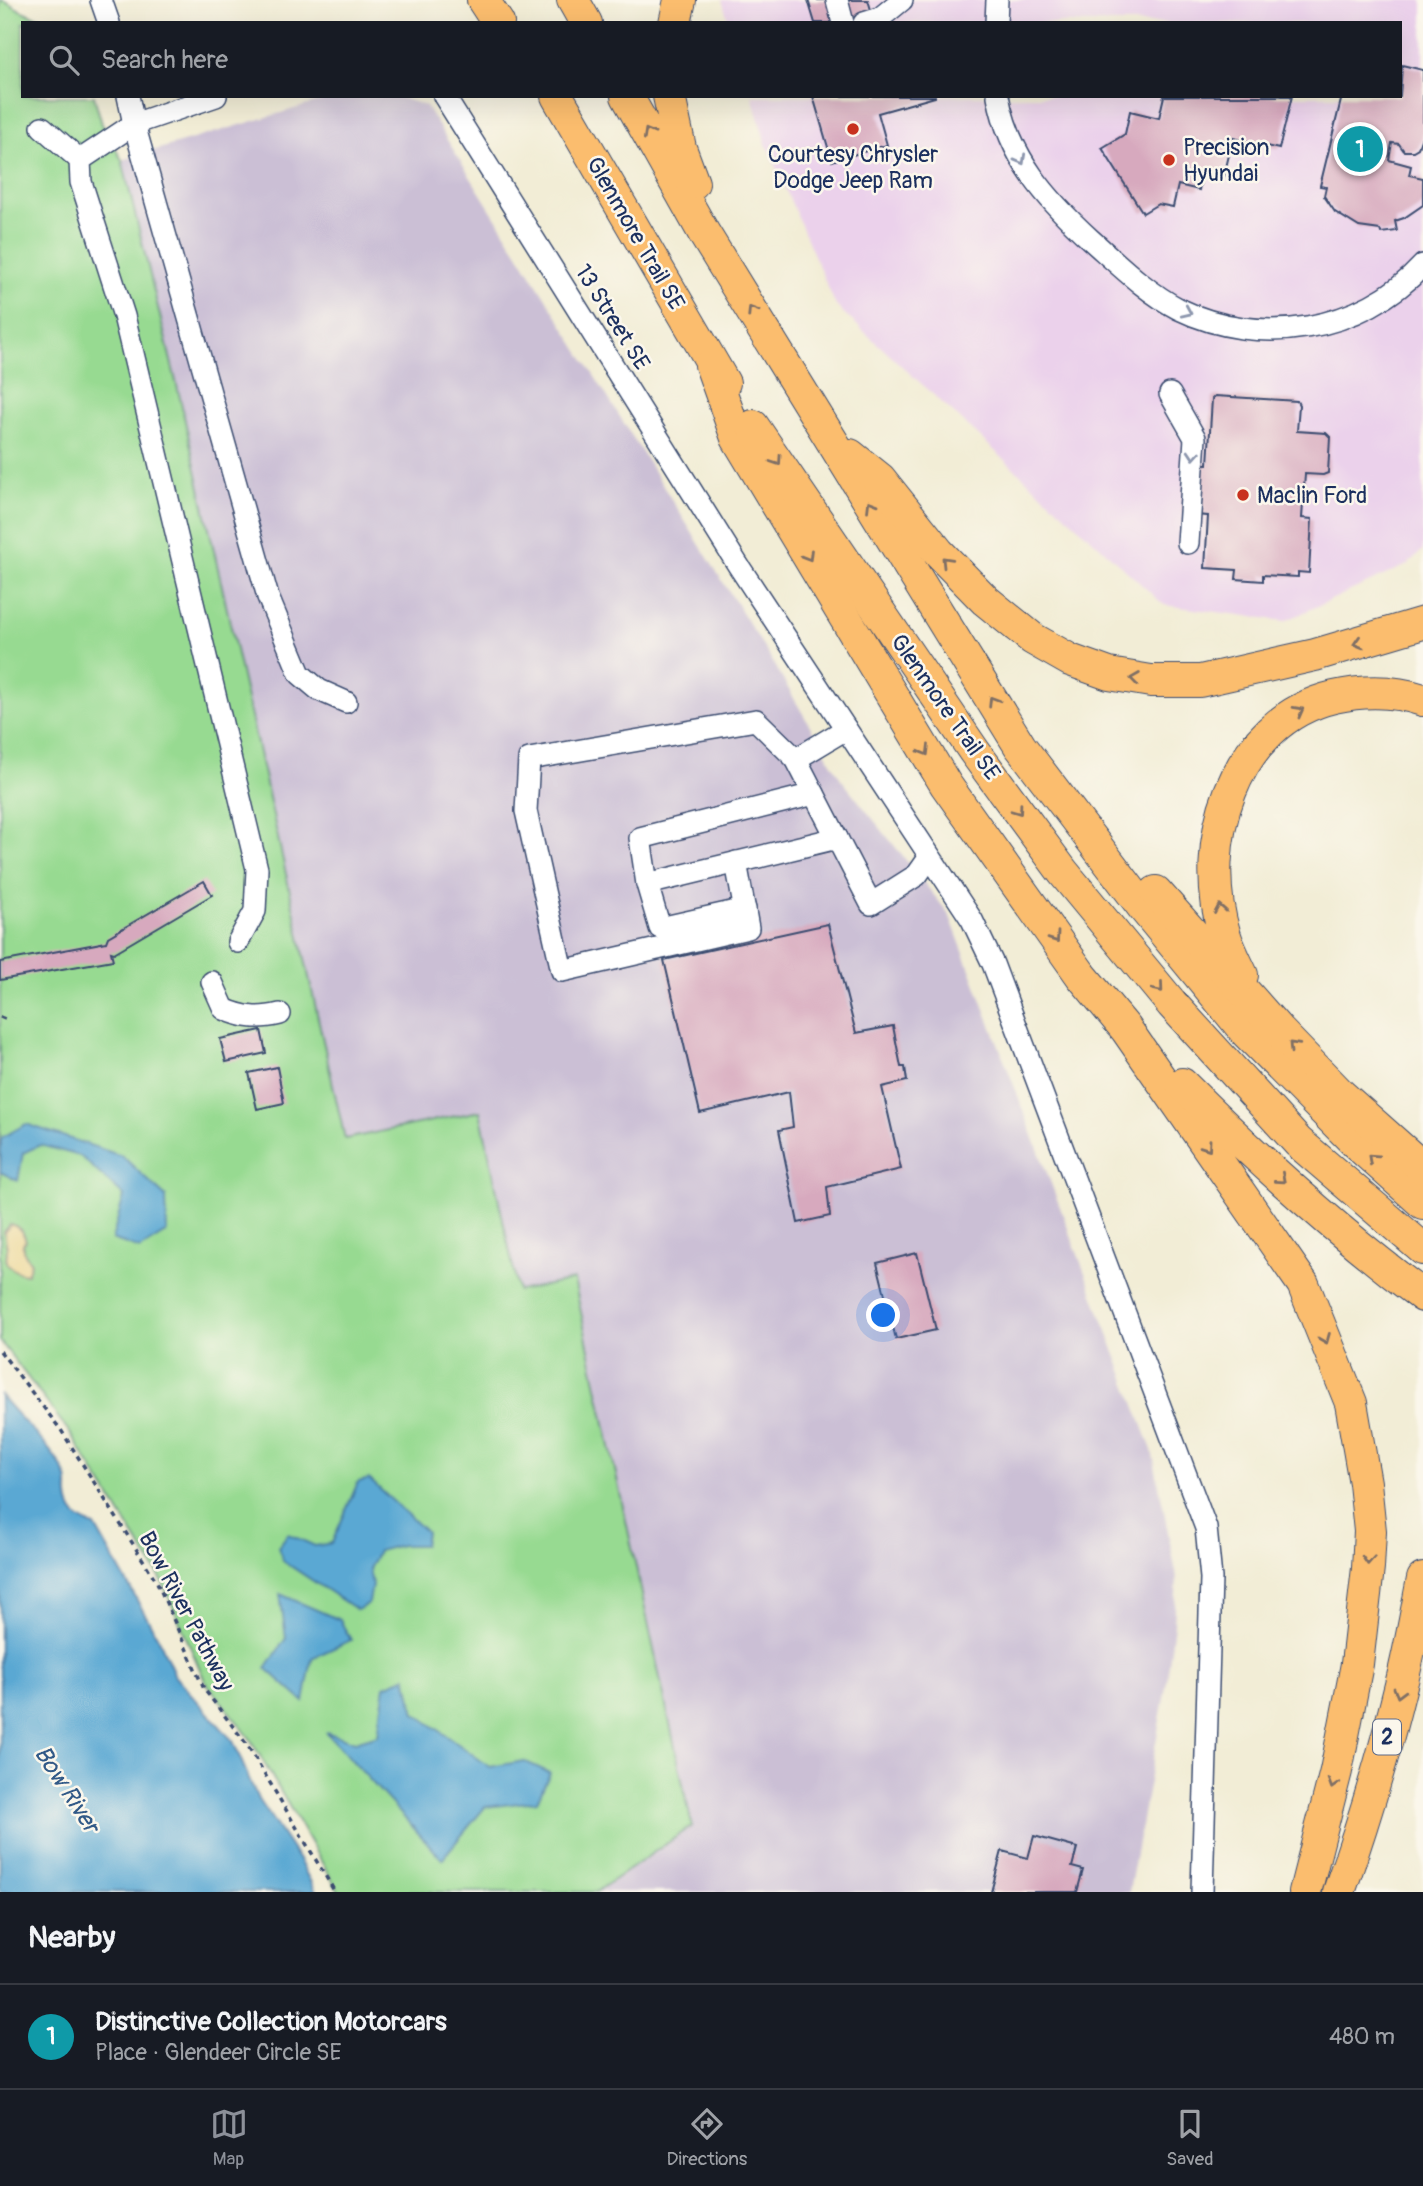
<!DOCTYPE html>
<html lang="en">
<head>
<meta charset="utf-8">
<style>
  :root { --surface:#171b24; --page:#242831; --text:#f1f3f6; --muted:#9ea1a6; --line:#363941; --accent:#8c9099 }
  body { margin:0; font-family:Pangolin,sans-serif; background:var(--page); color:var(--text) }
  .you { position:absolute; left:884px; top:1316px; width:24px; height:24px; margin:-18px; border:5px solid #fff; border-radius:50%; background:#1a73e8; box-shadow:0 0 0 10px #1a73e833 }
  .badge { display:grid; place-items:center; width:46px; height:46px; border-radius:50%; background:var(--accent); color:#fff; font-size:23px; font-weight:700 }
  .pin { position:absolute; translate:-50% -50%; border:4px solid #fff; box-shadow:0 2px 7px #0006 }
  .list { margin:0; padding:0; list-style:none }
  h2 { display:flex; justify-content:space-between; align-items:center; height:91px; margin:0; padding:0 28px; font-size:30px }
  h2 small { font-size:23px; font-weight:400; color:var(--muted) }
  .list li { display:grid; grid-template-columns:46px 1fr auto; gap:21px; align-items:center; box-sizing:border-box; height:105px; padding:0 28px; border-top:2px solid var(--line) }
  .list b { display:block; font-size:26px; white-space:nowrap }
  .list p { margin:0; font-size:23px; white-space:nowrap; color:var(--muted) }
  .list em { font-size:23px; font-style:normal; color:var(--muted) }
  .icon { flex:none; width:38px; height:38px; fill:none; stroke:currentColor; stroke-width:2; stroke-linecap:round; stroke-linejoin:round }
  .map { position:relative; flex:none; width:1423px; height:1892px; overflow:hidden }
  .search { position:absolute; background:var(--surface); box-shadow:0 7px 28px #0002; left:21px; right:21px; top:21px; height:77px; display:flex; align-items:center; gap:18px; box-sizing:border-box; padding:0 24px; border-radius:0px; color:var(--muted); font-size:26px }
  .sheet { height:196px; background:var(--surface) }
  nav { display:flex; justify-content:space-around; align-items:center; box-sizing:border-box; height:98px; border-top:2px solid var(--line); background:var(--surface); font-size:19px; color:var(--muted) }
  nav a { display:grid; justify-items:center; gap:4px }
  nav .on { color:var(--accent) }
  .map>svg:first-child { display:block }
</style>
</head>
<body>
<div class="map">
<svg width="1423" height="1892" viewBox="0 0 1423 1892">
  <rect width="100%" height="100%" fill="#fbf7ec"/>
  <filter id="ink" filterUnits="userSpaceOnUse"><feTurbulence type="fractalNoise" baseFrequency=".0143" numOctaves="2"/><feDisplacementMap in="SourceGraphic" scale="14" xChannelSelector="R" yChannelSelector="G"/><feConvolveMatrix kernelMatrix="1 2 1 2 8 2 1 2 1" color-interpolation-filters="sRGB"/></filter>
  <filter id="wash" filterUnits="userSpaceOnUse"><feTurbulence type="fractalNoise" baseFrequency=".00686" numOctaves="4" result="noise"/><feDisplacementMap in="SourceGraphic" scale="28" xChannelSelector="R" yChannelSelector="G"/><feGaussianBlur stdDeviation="1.57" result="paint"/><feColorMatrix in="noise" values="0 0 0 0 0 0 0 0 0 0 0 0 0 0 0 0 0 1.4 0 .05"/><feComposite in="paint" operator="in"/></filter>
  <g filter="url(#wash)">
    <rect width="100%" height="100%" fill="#f2edd6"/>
    <path fill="#ebd1eb" d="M722,0H1423V550L1407,565L1285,621L1164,605L836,306L766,144L752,96H1400V23H729Z"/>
    <path fill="#cbbfd5" d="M338,96H395L426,106L771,659L841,779L949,914L1152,1450L1177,1578L1174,1624L1167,1681L1129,1892H596L692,1826L574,1280L518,1291L480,1111L345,1140L180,398L122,160Z"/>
    <path fill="#97da91" stroke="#598478" stroke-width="2" d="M0,0C8,1 14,7 22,11C33,16 45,20 58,23H23V96H94L102,124L122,160L180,398L345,1139L480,1111L518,1291L574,1280L692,1826L596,1892H339L249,1737L205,1681L161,1579L70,1433L0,1341Z"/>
    <path fill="#eeda9e" stroke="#84847e" stroke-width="2" d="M11,1224C19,1227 24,1232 26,1241L23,1244V1251L31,1263L27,1274C18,1274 12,1269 6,1263L7,1249L4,1232Z"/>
    <g fill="#5aa8d3" stroke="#3a6c98" stroke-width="2">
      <path d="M26,1124L122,1156L166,1197L167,1232L140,1249L112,1239L124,1196L80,1156L40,1145L23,1153L18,1181L0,1172L1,1138Z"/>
      <path d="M0,1395C22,1422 51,1445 66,1475C70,1483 67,1488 68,1496C69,1513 80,1522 95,1526L159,1639L175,1676L233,1741L256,1795L299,1860L316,1892H0Z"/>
      <path d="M369,1479L426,1532L424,1545H401L378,1551L369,1569L372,1584L369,1603L357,1610L283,1561L278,1547L288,1534L315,1546L332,1543L358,1482Z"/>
      <path d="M280,1594L340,1620L351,1640L312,1658L304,1702L266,1668L286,1638Z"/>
      <path d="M406,1677L415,1713L490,1767L524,1761L550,1773L537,1801L485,1807L442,1859L326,1732L355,1742L378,1735L385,1686Z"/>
    </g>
    <g id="blocks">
      <g fill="#d7a9be">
        <path d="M808,0H868L875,23H815Z"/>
        <path d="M1402,65L1423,70V134L1418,148L1413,151H1404L1399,144L1392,143L1389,160L1411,166L1409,175L1423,178V205L1404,218L1395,221L1397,231L1381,233L1380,230L1359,227L1335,212L1324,196L1326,187L1320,186L1342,96H1400Z"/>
        <path d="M813,96H935V97L878,113L887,145L832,161Z"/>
        <path d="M1164,96H1292L1279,149L1233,138L1224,176L1203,171L1199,190L1178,185L1173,207L1158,204L1143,213L1102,148L1125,134L1130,111L1159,118Z"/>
        <path d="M1215,396L1297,401L1299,405L1297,431L1326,433L1330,437L1328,473L1323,475L1305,474L1302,518L1312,519L1309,573L1298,572V577L1263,575V581L1236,579L1237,570L1205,568L1208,516L1182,514L1185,463L1208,464L1212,399Z"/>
        <path d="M204,881L212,895L114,953L111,952L113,960L0,980V962L106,942L108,937Z"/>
        <path d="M828,924L856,1033L893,1026L901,1067H905L907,1081L882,1087L901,1169L827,1187L830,1216L798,1223L779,1130L793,1127L789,1092L700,1113L664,960Z"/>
        <path d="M261,1030L266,1053L226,1062L220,1039Z"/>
        <path d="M277,1067L284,1103L257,1109L249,1073Z"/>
        <path d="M917,1253L936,1330L896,1339L877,1263Z"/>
        <path d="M1034,1836L1077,1848L1072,1867L1083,1870L1077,1892H991L1002,1851L1028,1858Z"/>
      </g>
    </g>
  </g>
  <g filter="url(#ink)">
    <use href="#blocks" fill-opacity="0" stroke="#3b4c70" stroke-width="2"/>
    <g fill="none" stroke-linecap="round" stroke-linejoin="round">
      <defs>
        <g id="minor">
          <path d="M101,0L109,23"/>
          <path d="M837,0L843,23"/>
          <path d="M864,23L880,18L902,0"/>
          <path d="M996,23L997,0"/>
          <path d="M128,96L134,124L216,96"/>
          <path d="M444,96L738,565L972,920L993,964L1206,1528L1211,1578L1202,1892"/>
          <path d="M998,96C1009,157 1047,200 1091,240C1118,264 1146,292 1179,309C1259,348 1362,332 1423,265"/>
          <path d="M42,127L80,160"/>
          <path d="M1170,394L1195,438L1188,543"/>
          <path d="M796,759L846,729"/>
          <path d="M736,862L748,928L562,971L526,811L529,759L756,720L796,759L871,904L917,875L929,858"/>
          <path d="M647,884L640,838L814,794"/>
          <path d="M745,909L660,928L647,884L837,838"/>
          <path d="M238,942L255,911L257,869L124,316L81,182L80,160L134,124L268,597L300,674L319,690L346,702"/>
          <path d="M212,982L224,1009C244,1018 259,1019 280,1014"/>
        </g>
        <g id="highway">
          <path d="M483,0L498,23"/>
          <path d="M573,0L586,23"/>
          <path d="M675,23L680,0"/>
          <path d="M557,96L724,383"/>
          <path d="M627,96L705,235L1020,746L1143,907L1245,1031L1357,1144L1423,1203"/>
          <path d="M669,96L680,148L693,183"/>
          <path d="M711,365L737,438L946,785L1081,975L1126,1029L1303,1284L1351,1403L1365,1483L1370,1531L1368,1568L1357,1664L1336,1771L1305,1892"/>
          <path d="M753,426L974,751L1063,872L1172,1004L1298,1142L1423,1249"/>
          <path d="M850,455L880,479L939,553L985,600L1033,639L1070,660L1109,674L1151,681H1200L1315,655L1423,623"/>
          <path d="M1156,892L1280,1032L1341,1095L1423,1168"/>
          <path d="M1242,975C1236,962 1229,949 1225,936C1196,845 1232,721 1334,697C1365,690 1393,690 1423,700"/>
          <path d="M1182,1084C1258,1160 1337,1232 1423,1296"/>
          <path d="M1339,1892C1363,1824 1384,1755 1401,1685C1410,1650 1416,1614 1423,1579"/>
        </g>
      </defs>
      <use href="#minor" stroke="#3b4c70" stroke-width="24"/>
      <use href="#highway" stroke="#3b4c70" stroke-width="34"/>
      <g stroke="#3b4c70" stroke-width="3.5" stroke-dasharray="5 5" stroke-linecap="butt">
        <path d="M0,1017L5,1019"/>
        <path d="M0,1351L61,1430L157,1582L204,1689L248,1746L335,1892"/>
      </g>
      <use href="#minor" stroke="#fff" stroke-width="21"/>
      <use href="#highway" stroke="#fbbd6e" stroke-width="32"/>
    </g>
    <defs><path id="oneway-chevron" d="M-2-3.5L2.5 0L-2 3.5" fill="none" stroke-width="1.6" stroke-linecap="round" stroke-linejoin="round" transform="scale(1.75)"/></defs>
    <g stroke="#806f65">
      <use href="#oneway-chevron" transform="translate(648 133) rotate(-119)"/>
      <use href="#oneway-chevron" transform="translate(752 311) rotate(-122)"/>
      <use href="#oneway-chevron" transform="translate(777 461) rotate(56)"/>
      <use href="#oneway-chevron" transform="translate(871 505) rotate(-121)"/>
      <use href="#oneway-chevron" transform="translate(808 556) rotate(59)"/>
      <use href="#oneway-chevron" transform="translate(946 561) rotate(-134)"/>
      <use href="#oneway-chevron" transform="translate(1358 643) rotate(163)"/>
      <use href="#oneway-chevron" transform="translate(1135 679) rotate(-172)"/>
      <use href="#oneway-chevron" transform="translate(993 701) rotate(-122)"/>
      <use href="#oneway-chevron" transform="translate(1299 711) rotate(-29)"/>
      <use href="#oneway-chevron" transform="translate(925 751) rotate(59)"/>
      <use href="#oneway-chevron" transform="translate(1018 810) rotate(54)"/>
      <use href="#oneway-chevron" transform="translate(1220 909) rotate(-100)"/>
      <use href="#oneway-chevron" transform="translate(1055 938) rotate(55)"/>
      <use href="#oneway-chevron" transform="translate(1159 988) rotate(50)"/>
      <use href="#oneway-chevron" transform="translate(1293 1046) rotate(-134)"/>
      <use href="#oneway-chevron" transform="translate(1207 1146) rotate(55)"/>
      <use href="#oneway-chevron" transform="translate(1372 1158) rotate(-138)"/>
      <use href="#oneway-chevron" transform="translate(1281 1179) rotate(41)"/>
      <use href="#oneway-chevron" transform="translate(1325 1339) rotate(68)"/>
      <use href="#oneway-chevron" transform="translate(1368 1560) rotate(93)"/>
      <use href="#oneway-chevron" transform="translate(1399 1693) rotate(105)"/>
      <use href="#oneway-chevron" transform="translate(1333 1784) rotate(107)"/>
    </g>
    <g stroke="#8d97ae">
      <use href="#oneway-chevron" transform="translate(1021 160) rotate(61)"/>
      <use href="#oneway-chevron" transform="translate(1187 312) rotate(24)"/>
      <use href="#oneway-chevron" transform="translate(1194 455) rotate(94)"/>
    </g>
  </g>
  <g fill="#c8321e" stroke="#fbf7ec" stroke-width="2.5">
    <circle cx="853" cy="129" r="7"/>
    <circle cx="1169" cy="160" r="7"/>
    <circle cx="1243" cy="495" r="7"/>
  </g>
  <g text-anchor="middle" stroke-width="5" stroke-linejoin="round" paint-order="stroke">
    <rect fill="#fbf7ec" stroke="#5e6b89" stroke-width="2" x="1373" y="1719.5" width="28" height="35" rx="5"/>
    <g font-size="21" font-weight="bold" fill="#1b2f5e">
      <text x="1387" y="1744">2</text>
    </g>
    <g font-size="23" fill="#1b2f5e" stroke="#fbf7ec" text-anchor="start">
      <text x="1183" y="155">Precision<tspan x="1183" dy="26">Hyundai</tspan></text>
      <text x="853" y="162" text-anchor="middle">Courtesy Chrysler<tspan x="853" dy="26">Dodge Jeep Ram</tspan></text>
      <text x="1257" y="503">Maclin Ford</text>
    </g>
    <g font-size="23" fill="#1b2f5e" stroke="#fbf7ec">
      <text transform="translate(636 233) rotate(60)" y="8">Glenmore Trail SE</text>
      <text transform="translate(613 317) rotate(58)" y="8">13 Street SE</text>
      <text transform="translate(946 707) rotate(55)" y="8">Glenmore Trail SE</text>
      <text transform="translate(187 1611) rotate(62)" y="8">Bow River Pathway</text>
    </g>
    <g font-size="24" font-style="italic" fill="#315987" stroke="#fbf7ec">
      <text transform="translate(67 1789) rotate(57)" y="8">Bow River</text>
    </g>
  </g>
</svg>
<div class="you"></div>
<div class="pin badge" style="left:1360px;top:149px;background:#0f9aa8">1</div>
<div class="search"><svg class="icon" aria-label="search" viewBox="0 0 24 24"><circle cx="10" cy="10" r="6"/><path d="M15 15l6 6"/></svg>Search here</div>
</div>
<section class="sheet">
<h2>Nearby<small></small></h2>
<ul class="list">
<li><span class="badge" style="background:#0f9aa8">1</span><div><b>Distinctive Collection Motorcars</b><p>Place · Glendeer Circle SE</p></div><em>480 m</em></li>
</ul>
</section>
<nav>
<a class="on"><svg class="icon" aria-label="map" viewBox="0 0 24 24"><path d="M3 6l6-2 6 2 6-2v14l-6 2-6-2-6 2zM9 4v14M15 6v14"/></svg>Map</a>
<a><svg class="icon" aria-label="directions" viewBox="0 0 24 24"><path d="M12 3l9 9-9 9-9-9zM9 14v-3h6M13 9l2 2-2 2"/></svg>Directions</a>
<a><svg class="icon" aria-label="saved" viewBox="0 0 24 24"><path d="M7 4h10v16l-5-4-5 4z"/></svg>Saved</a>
</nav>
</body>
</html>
